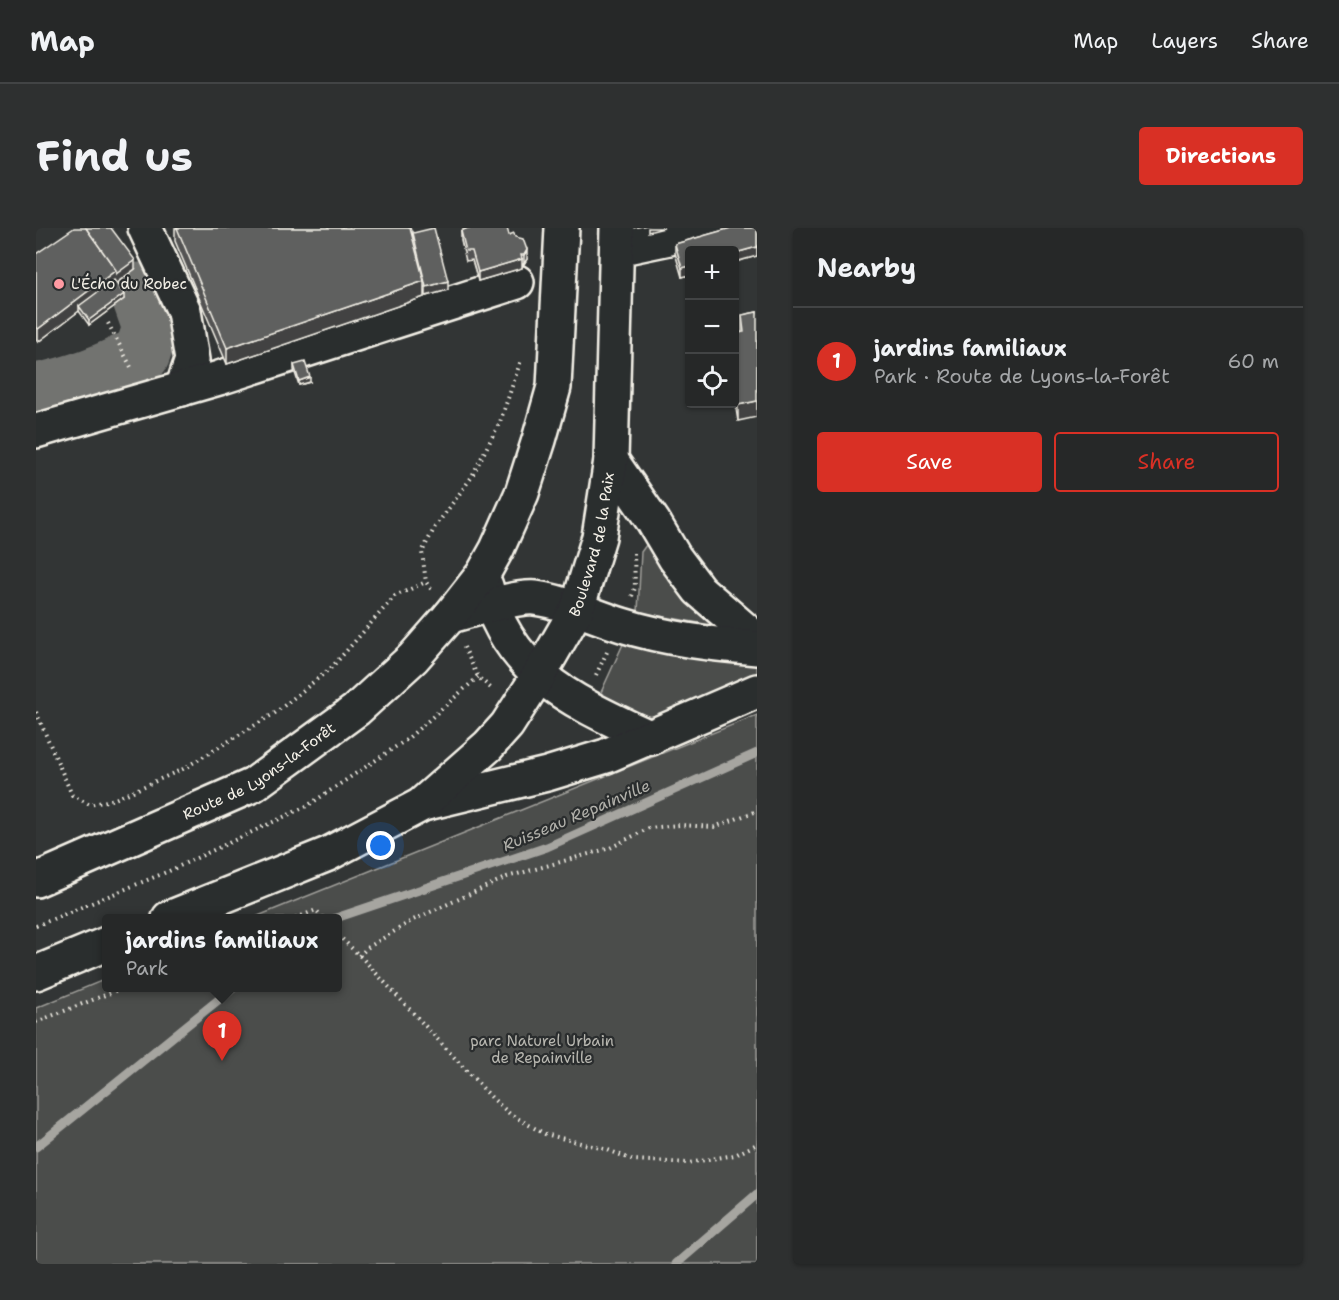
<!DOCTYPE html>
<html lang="en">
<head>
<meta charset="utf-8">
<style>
  :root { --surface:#262828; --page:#2e3030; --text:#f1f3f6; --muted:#a4a6a8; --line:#424445; --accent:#d93025 }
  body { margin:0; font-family:"Shantell Sans",sans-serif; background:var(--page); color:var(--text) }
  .controls { position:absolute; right:18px; top:18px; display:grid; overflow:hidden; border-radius:6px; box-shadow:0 2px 4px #0004 }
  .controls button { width:54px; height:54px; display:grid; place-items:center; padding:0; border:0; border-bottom:2px solid var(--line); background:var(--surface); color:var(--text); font:30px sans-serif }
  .you { position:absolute; left:345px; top:618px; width:21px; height:21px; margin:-15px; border:4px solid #fff; border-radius:50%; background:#1a73e8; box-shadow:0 0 0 9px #1a73e833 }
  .badge { display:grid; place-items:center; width:39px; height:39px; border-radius:50%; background:var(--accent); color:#fff; font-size:20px; font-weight:700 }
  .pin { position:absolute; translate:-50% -50px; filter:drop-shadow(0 2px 3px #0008) }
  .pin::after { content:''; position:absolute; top:32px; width:21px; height:18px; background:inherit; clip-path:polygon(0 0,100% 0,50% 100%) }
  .popup { position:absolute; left:66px; top:686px; width:240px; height:78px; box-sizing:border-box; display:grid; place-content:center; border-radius:6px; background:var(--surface); filter:drop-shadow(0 2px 4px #0005); font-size:20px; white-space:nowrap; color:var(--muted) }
  .popup b { font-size:22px; color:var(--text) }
  .popup::after { content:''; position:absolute; left:50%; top:100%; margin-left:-12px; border:12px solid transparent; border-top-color:var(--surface) }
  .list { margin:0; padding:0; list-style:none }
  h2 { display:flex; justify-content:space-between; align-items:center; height:78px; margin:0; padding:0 24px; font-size:26px }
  h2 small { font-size:20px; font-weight:400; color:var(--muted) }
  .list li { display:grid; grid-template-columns:39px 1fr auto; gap:18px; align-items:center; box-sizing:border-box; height:108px; padding:0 24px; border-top:2px solid var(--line) }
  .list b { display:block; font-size:22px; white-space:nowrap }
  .list p { margin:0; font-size:20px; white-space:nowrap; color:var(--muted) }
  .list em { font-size:20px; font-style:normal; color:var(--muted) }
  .actions { display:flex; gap:12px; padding:18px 24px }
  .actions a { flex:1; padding:14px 0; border:2px solid var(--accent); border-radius:6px; text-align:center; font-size:21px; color:var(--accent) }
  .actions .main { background:var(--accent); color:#fff }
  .icon { flex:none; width:33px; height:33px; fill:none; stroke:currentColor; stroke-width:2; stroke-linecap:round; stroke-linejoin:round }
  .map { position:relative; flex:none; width:721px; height:1036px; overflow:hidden; border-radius:6px }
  header { display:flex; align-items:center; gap:36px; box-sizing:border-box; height:84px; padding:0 30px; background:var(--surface); border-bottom:2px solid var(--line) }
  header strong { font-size:28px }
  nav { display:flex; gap:33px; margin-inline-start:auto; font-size:21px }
  .intro { display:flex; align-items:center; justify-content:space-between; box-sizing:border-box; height:144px; padding:0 36px }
  h1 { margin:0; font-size:42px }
  .button { padding:15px 27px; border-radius:6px; background:var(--accent); color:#fff; font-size:21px; font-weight:700 }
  main { display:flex; gap:36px; padding:0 36px }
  aside { flex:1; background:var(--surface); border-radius:6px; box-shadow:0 2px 4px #0004 }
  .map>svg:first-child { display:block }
</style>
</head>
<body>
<header>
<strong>Map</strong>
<nav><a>Map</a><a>Layers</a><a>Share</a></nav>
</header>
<div class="intro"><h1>Find us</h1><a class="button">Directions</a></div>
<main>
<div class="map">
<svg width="721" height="1036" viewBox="0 0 721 1036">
  <rect width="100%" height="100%" fill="#323535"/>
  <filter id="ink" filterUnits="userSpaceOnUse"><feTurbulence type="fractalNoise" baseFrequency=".0167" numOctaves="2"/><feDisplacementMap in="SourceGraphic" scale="12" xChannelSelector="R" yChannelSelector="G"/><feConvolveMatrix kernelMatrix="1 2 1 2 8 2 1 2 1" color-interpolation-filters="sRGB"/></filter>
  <g filter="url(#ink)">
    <g fill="#4b4d4c" stroke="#a09f9a" stroke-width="1.5">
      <path d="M613,313L680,398L602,384L605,324Z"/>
      <path d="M588,414L721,432V455L618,489L593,485L562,471Z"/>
      <path d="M721,487V1036H0V780L70,751V760H302V690H217Z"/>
    </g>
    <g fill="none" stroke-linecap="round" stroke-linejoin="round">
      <g stroke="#a6a5a0" stroke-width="9">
        <path d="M300,690L511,619L721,525"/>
        <path d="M0,919L197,760"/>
        <path d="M640,1036L721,966"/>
      </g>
      <path stroke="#727370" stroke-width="57" d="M0,164C40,156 70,144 106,126L115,100L102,63"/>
      <defs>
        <g id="minor">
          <path d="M109,0L148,83L156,132L146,161"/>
          <path d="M581,21L662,4L675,0"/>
          <path d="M0,203L183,150L481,54"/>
        </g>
        <g id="major">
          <path d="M575,232L617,293L639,330L663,362L721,412"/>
          <path d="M450,358C472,447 539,474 615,510"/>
          <path d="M414,388C433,383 481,368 499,370C529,374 557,388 586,397C630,411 675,416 721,420"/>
          <path d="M391,575L511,546L570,528L721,463"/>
          <path id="s1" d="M0,652L217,557L320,482L377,430L414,388L447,346L461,321L486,265L503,212L518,159L526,0"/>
          <path id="s2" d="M133,690L292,626L385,577L452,518L471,497L503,447L541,381L563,309L575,232L581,0"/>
          <path d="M0,745L70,716"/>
        </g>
      </defs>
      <use href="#minor" stroke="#f4f1e8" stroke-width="38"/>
      <use href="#major" stroke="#f4f1e8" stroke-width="38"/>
      <g stroke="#f4f1e8" stroke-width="4" stroke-dasharray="1.5 4.5" stroke-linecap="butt">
        <path d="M72,95L96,141"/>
        <path d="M395,361L390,354L386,324L399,299L435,250L464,194L485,132"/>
        <path d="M596,368L599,360L598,325"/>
        <path d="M428,419L442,449L457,462"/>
        <path d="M560,447L571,424"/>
        <path d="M0,484L36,567L54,577L79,571L147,541L239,485L296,439L359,368L390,354"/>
        <path d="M260,690L280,682L287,690"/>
        <path d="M0,698L133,643L271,578L370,512L442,449"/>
        <path d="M302,707L327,731L456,870L474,886L509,906L572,922L597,932L652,935L699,927L721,916"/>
        <path d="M323,728L331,720L377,692L471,649L574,620L613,600L643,597L678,599L721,583"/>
        <path d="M0,794L87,760"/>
      </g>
      <use href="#minor" stroke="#2a2d2e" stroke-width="33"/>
      <use href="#major" stroke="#2a2d2e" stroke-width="33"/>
    </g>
    <g fill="#525352" stroke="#f4f1e8" stroke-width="1.5">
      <path d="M139,0H374L377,11V5L412,62L390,68L388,58V69L191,136L139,13Z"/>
      <path d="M429,0H471L473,7L479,9L491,31L488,36H486V40L442,53L436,32L430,33L425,12V3L429,1Z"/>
      <path d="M695,0H721V28L699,34V22H654V47L646,49L639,25V16Z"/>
      <path d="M0,26L99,41L80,55L88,71L53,97L43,83L2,114L0,112Z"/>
      <path d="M721,84L702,193L699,175V106L706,104V87Z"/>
      <path d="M258,137L274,154L263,157L258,142Z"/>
    </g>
    <g fill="#424342" stroke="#f4f1e8" stroke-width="1.5">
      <path d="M612,0H628L612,4Z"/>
      <path d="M721,19V28L699,34V25Z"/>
      <path d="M491,22V31L488,36V27Z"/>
      <path d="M486,31V40L442,53V44Z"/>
      <path d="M99,32V41L45,81L43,78V83L2,114V101L80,42Z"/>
      <path d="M654,38V47L646,49V40Z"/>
      <path d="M388,53V69L191,136V120Z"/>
      <path d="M412,53V62L390,68V59Z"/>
      <path d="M88,66V71L53,97V92Z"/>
      <path d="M274,149V154L263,157V153Z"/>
      <path d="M721,173V189L702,193V177Z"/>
    </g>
    <g fill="#5f605f" stroke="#f4f1e8" stroke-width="1.5">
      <path d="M38,0H50L80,42L2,101L0,99V26Z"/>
      <path d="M50,0H75L99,32L80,46V42Z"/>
      <path d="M141,0H374L388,53L191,120Z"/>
      <path d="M398,0L412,53L390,59L377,5Z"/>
      <path d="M432,0H471L473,7L478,5L479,9L487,11L491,22L488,27H485L486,31L442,44L436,23H430L425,3Z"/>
      <path d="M695,0H721V19L699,25V22H654V38L646,40L639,16Z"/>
      <path d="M78,52L88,66L53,92L43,78Z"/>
      <path d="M721,84V173L702,177L699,159V106L708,104L706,87Z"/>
      <path d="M269,134L274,149L263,153L258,137Z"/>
    </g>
  </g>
  <circle fill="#ff9aa2" stroke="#2a2d2e" stroke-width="2" cx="23" cy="56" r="6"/>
  <g text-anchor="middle" stroke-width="4.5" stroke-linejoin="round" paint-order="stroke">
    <g font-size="15" fill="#f4f1e8" stroke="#2a2d2e" text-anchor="start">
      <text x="35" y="61">L'Écho du Robec</text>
    </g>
    <g font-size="15" fill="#f4f1e8" stroke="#2a2d2e">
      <text dy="5" stroke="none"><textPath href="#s2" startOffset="596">Boulevard de la Paix</textPath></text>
      <text dy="5" stroke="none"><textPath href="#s1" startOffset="249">Route de Lyons-la-Forêt</textPath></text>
    </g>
    <g font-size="15" fill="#b9b8b1" stroke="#2a2d2e">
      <text x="506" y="818">parc Naturel Urbain<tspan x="506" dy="17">de Repainville</tspan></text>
    </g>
    <g font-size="16" font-style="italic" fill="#b3b2ac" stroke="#2a2d2e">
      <text transform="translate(540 587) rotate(-23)" y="6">Ruisseau Repainville</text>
    </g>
  </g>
</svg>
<div class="controls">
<button>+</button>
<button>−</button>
<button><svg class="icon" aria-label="locate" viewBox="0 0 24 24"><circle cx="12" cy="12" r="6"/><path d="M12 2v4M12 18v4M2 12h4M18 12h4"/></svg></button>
</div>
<div class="you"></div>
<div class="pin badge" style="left:186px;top:833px">1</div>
<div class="popup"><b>jardins familiaux</b>Park</div>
</div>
<aside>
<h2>Nearby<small></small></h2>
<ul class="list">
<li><span class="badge">1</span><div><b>jardins familiaux</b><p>Park · Route de Lyons-la-Forêt</p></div><em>60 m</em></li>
</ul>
<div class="actions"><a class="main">Save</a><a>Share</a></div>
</aside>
</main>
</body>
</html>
